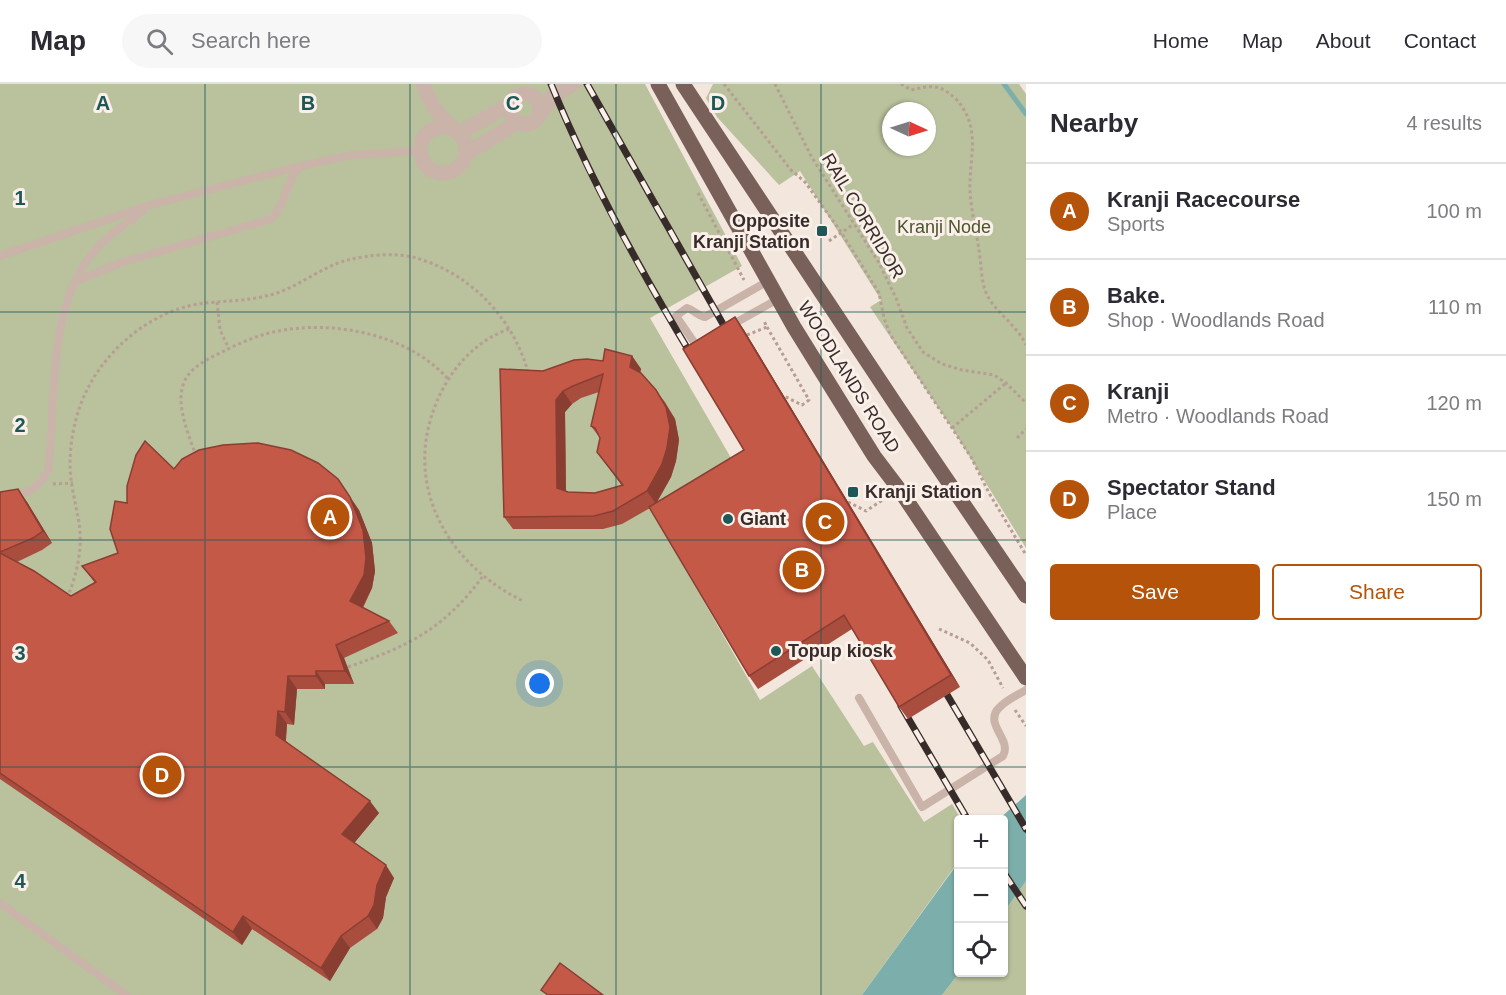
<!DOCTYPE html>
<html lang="en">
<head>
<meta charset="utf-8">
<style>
  :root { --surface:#fff; --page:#f7f7f7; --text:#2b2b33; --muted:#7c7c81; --line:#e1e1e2; --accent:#b45309 }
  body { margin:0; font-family:Helvetica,sans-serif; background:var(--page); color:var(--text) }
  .controls { position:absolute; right:18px; bottom:18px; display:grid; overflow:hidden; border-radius:6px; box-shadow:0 2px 4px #0004 }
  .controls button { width:54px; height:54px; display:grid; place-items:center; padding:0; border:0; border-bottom:2px solid var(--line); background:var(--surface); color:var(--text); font:30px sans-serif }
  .compass { position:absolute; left:882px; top:18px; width:54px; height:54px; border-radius:50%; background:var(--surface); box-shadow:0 2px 4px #0004; rotate:94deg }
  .you { position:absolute; left:540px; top:600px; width:21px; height:21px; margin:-15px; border:4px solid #fff; border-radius:50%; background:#1a73e8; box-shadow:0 0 0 9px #1a73e833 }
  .badge { display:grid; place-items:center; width:39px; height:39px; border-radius:50%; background:var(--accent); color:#fff; font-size:20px; font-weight:700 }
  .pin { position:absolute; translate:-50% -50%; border:3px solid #fff; box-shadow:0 2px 6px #0006 }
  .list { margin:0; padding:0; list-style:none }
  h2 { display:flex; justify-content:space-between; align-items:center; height:78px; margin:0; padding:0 24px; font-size:26px }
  h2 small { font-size:20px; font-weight:400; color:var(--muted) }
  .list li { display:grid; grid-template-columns:39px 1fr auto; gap:18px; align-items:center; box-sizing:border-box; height:96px; padding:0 24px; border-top:2px solid var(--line) }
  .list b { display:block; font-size:22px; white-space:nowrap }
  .list p { margin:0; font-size:20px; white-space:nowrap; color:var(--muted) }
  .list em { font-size:20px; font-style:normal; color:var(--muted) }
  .actions { display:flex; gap:12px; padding:18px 24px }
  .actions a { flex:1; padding:14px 0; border:2px solid var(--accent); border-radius:6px; text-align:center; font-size:21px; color:var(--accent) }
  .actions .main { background:var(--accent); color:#fff }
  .icon { flex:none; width:33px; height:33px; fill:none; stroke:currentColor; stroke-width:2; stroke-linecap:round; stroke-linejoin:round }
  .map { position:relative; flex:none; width:1026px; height:911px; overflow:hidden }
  header { display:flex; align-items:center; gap:36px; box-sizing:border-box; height:84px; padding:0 30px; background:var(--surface); border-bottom:2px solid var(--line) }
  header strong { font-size:28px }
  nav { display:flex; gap:33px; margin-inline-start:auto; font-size:21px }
  .search { width:420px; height:54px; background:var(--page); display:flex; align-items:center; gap:15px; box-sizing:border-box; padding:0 21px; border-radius:33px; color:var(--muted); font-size:22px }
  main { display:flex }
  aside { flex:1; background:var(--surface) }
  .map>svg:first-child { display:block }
</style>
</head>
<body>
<header>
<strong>Map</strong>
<div class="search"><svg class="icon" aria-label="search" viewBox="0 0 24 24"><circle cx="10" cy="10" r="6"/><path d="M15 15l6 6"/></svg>Search here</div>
<nav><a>Home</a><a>Map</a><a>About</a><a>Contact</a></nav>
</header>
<main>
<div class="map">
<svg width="1026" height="911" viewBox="0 0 1026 911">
  <rect width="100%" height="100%" fill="#f2e6dd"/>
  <g fill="#b9c19d" fill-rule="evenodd">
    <path d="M0,0H645L742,182L650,234L738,386L658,437L760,616L812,582L864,662L873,658L924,738L952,720L961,735L958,736V778L862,911H0Z"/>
    <path d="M713,0H1019L1026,10V464L952,344L870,223L881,216L800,87L779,101L717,33L706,14ZM891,27H927V63H891Z"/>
    <path d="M1026,797V911H942L959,889L1004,888V828Z"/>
  </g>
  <g fill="#7cafab">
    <path d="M1026,711V797L1004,828V736L999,735Z"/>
    <path d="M958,779L959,889L942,911H862Z"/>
  </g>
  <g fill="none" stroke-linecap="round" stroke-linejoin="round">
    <path stroke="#7cafab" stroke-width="5" d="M1004,0L1026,30"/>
    <g stroke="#b69e93" stroke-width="3" stroke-dasharray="3 3" stroke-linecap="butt">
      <path d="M724,0L791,86L805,98L841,148L879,209L884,234L890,250L971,373L989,409L1026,471"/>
      <path d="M775,0L811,72L879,179L896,214L907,244L923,268L942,280L962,286L994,291L1006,299L1026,319"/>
      <path d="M901,0L911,6C933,1 939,0 956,15C982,44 969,72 970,107C971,126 976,146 979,166C981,178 981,194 985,206C993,228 1016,239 1026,261"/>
      <path d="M698,109L744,196"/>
      <path d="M829,157L854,140"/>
      <path d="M217,218L220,246L229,265"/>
      <path d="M767,243L809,316L802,321L784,312"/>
      <path d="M509,245C482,254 459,276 445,301C397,387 439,476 523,517"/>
      <path d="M747,251L767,243L764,237"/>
      <path d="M952,344L1006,299"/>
      <path d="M1017,354L1026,345"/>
      <path d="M196,372C189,351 176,323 183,301C189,283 208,275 224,267C236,261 249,255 262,251C321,233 406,247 448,295"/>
      <path d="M53,400L73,399"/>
      <path d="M848,418L866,427L887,413"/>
      <path d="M67,514C77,491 83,463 79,439C76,420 70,400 70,380C70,356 76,327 87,306C107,265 149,230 193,221C219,216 245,218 270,211C298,204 320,183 348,176C368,171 396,168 416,174C470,189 513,234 528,288"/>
      <path d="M939,545L970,559L988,576L1003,604"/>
      <path d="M348,583C409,562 444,545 483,492"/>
      <path d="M1015,626L1026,642"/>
    </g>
    <g stroke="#cab4a9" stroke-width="8">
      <path d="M0,172L150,121L301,82L352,71L420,67"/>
      <path d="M75,198L120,179L271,135C286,121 285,98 299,84"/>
      <path d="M728,243L778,215"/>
      <path d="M701,258L696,261L676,232L687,224C694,226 698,232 705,233L768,197"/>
      <path d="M0,416C21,413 39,406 48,386C57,314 46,221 96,165C110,150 127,139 143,127"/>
      <path d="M859,614L922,723L1003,672C1012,656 986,642 997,626C1004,617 1017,611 1026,606"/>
      <path d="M0,819L126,911"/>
    </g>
    <g stroke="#cab4a9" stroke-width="15">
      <path d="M423,0C430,20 438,31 454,45"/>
      <circle cx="525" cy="25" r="15"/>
      <path d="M539,32L551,14L573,0"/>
      <circle cx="443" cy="66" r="23"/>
      <path d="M459,49L511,20"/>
      <path d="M466,70L518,38"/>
    </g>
    <g stroke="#79615a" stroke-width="15">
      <path d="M658,0L794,243L874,372L899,405L1026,594"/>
      <path d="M683,0L896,321L1026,512"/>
    </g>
    <defs>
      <g id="rail">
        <path d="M551,0C590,96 641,188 695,277"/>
        <path d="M587,0L732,256"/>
        <path d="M939,597L1026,745"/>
        <path d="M901,622L968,736"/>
        <path d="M1004,789L1026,822"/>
      </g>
    </defs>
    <use href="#rail" stroke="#372c29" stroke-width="7"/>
    <use href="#rail" stroke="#faf0e9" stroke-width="4.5" stroke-dasharray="14" stroke-linecap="butt"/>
  </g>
  <g fill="#a94d3e" fill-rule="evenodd">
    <path d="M735,233L744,246L960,603L908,635L899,623L852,545L758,605L749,592L650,424L622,440L603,445H513L504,433L543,287L632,272L641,285L640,288L665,318L675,335L679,356L676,377L671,393L656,419L744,366ZM599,308L591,342L600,354L597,368L622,402L595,409L568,408L566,407L565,328L572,320L581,314Z"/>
    <path d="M174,385L359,426L372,459L375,487L372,504L363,524L389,537L398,549L344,574L354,600H325V605H297L294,641L287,640L286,657L379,729L354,759L394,794L386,813L383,834L377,845L350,864L330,897L252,845L242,861L0,695V408L27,418L52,459L42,466L17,478L71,512L95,499L82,482L118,469L127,419Z"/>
  </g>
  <g fill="#8a3e32">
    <path d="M735,233L744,246L960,603L951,591Z"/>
    <path d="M632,272L641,285L639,296L630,283Z"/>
    <path d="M656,306L675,335L679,356L676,377L671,393L656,420L647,407Z"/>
    <path d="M563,307L572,320L565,328L566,417L557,404L556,316Z"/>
    <path d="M338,395L359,426L372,459L375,487L372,504L359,530L350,517Z"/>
    <path d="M18,405L27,418L52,459L43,447Z"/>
    <path d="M336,561L344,574L354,600L345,587Z"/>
    <path d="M316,587L325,600V605L316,592Z"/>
    <path d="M288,592L297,605L294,641L285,628Z"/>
    <path d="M278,627L287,640L285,663L276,651Z"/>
    <path d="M370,717L379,729L351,763L342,750Z"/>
    <path d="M386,781L394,794L386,813L383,834L377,845L368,832L377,801Z"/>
    <path d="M243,832L252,845L242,861L233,848Z"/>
    <path d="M341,852L350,864L330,897L321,884Z"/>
  </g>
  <g fill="#c55948" stroke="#8a3e32" stroke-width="1.5" fill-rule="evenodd">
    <path d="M735,233L951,591L899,623L844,531L749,592L649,423L744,366L683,265Z"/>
    <path d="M605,265L632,272L630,283L641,289L656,306L666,323L670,343L667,364L662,380L647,407L613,427L594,432L504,433L500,285L543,287L574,276L587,275L603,277ZM603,290L591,342L595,344L600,354L597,368L623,401L595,409L568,408L557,404L556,316L563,307L573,302Z"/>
    <path d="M145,357L174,385L182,375L199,366L223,361L258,359L291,366L318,379L338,395L350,413L363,446L366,474L364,491L350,517L389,537L336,561L345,587H316V592H288L285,628L278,627L276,651L370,717L342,750L386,781L377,801L374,821L368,832L341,852L321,884L243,832L233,848L0,689V469L34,487L71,512L96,498L82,482L118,469L110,445L115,417L127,419V402L136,371Z"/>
    <path d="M18,405L43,447L33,454L0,468V408Z"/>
    <path d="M560,879L603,911H548L541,906Z"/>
  </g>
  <path fill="none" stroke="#1e5856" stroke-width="1.5" stroke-opacity="0.55" d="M205,0V911M410,0V911M616,0V911M821,0V911M0,228H1026M0,456H1026M0,683H1026"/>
  <g fill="#1e5856" stroke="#faf0e9" stroke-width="2">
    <rect x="816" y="141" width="12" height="12" rx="3"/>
    <rect x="847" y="402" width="12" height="12" rx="3"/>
    <circle cx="728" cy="435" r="6"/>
    <circle cx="776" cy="567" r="6"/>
  </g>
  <g text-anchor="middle" stroke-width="6" stroke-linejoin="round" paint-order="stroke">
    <g font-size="18" fill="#372c29" stroke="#faf0e9">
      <text transform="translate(863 132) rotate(59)" y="6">RAIL CORRIDOR</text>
      <text transform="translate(849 293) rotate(58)" y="6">WOODLANDS ROAD</text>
    </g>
    <g font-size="18" font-weight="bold" fill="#372c29" stroke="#faf0e9" text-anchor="start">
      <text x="810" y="143" text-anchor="end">Opposite<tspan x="810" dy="21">Kranji Station</tspan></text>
      <text x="865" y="414">Kranji Station</text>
      <text x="740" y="441">Giant</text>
      <text x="788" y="573">Topup kiosk</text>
    </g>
    <g font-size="18" fill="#4b552c" stroke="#faf0e9">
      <text x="944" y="149">Kranji Node</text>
    </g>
  </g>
  <g font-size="20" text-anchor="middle" font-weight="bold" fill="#1e5856" stroke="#faf0e9" stroke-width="6" stroke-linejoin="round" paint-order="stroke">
    <text x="103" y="26">A</text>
    <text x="308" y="26">B</text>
    <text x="513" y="26">C</text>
    <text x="718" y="26">D</text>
    <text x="20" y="121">1</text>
    <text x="20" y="348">2</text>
    <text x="20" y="576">3</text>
    <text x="20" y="804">4</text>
  </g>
</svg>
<div class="controls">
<button>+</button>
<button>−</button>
<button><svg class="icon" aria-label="locate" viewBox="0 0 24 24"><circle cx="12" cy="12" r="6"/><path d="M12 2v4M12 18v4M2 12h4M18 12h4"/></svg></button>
</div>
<svg class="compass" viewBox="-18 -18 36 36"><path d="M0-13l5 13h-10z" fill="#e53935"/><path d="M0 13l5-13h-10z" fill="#7c7c81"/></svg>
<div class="you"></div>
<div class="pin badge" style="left:330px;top:433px">A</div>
<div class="pin badge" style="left:802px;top:486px">B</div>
<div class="pin badge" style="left:825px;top:438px">C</div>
<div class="pin badge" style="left:162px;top:691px">D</div>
</div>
<aside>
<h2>Nearby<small>4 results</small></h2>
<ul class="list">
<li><span class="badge">A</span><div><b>Kranji Racecourse</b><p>Sports</p></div><em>100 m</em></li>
<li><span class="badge">B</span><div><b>Bake.</b><p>Shop · Woodlands Road</p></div><em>110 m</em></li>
<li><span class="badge">C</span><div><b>Kranji</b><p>Metro · Woodlands Road</p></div><em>120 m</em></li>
<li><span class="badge">D</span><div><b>Spectator Stand</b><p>Place</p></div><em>150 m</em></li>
</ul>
<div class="actions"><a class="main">Save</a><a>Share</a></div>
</aside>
</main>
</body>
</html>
